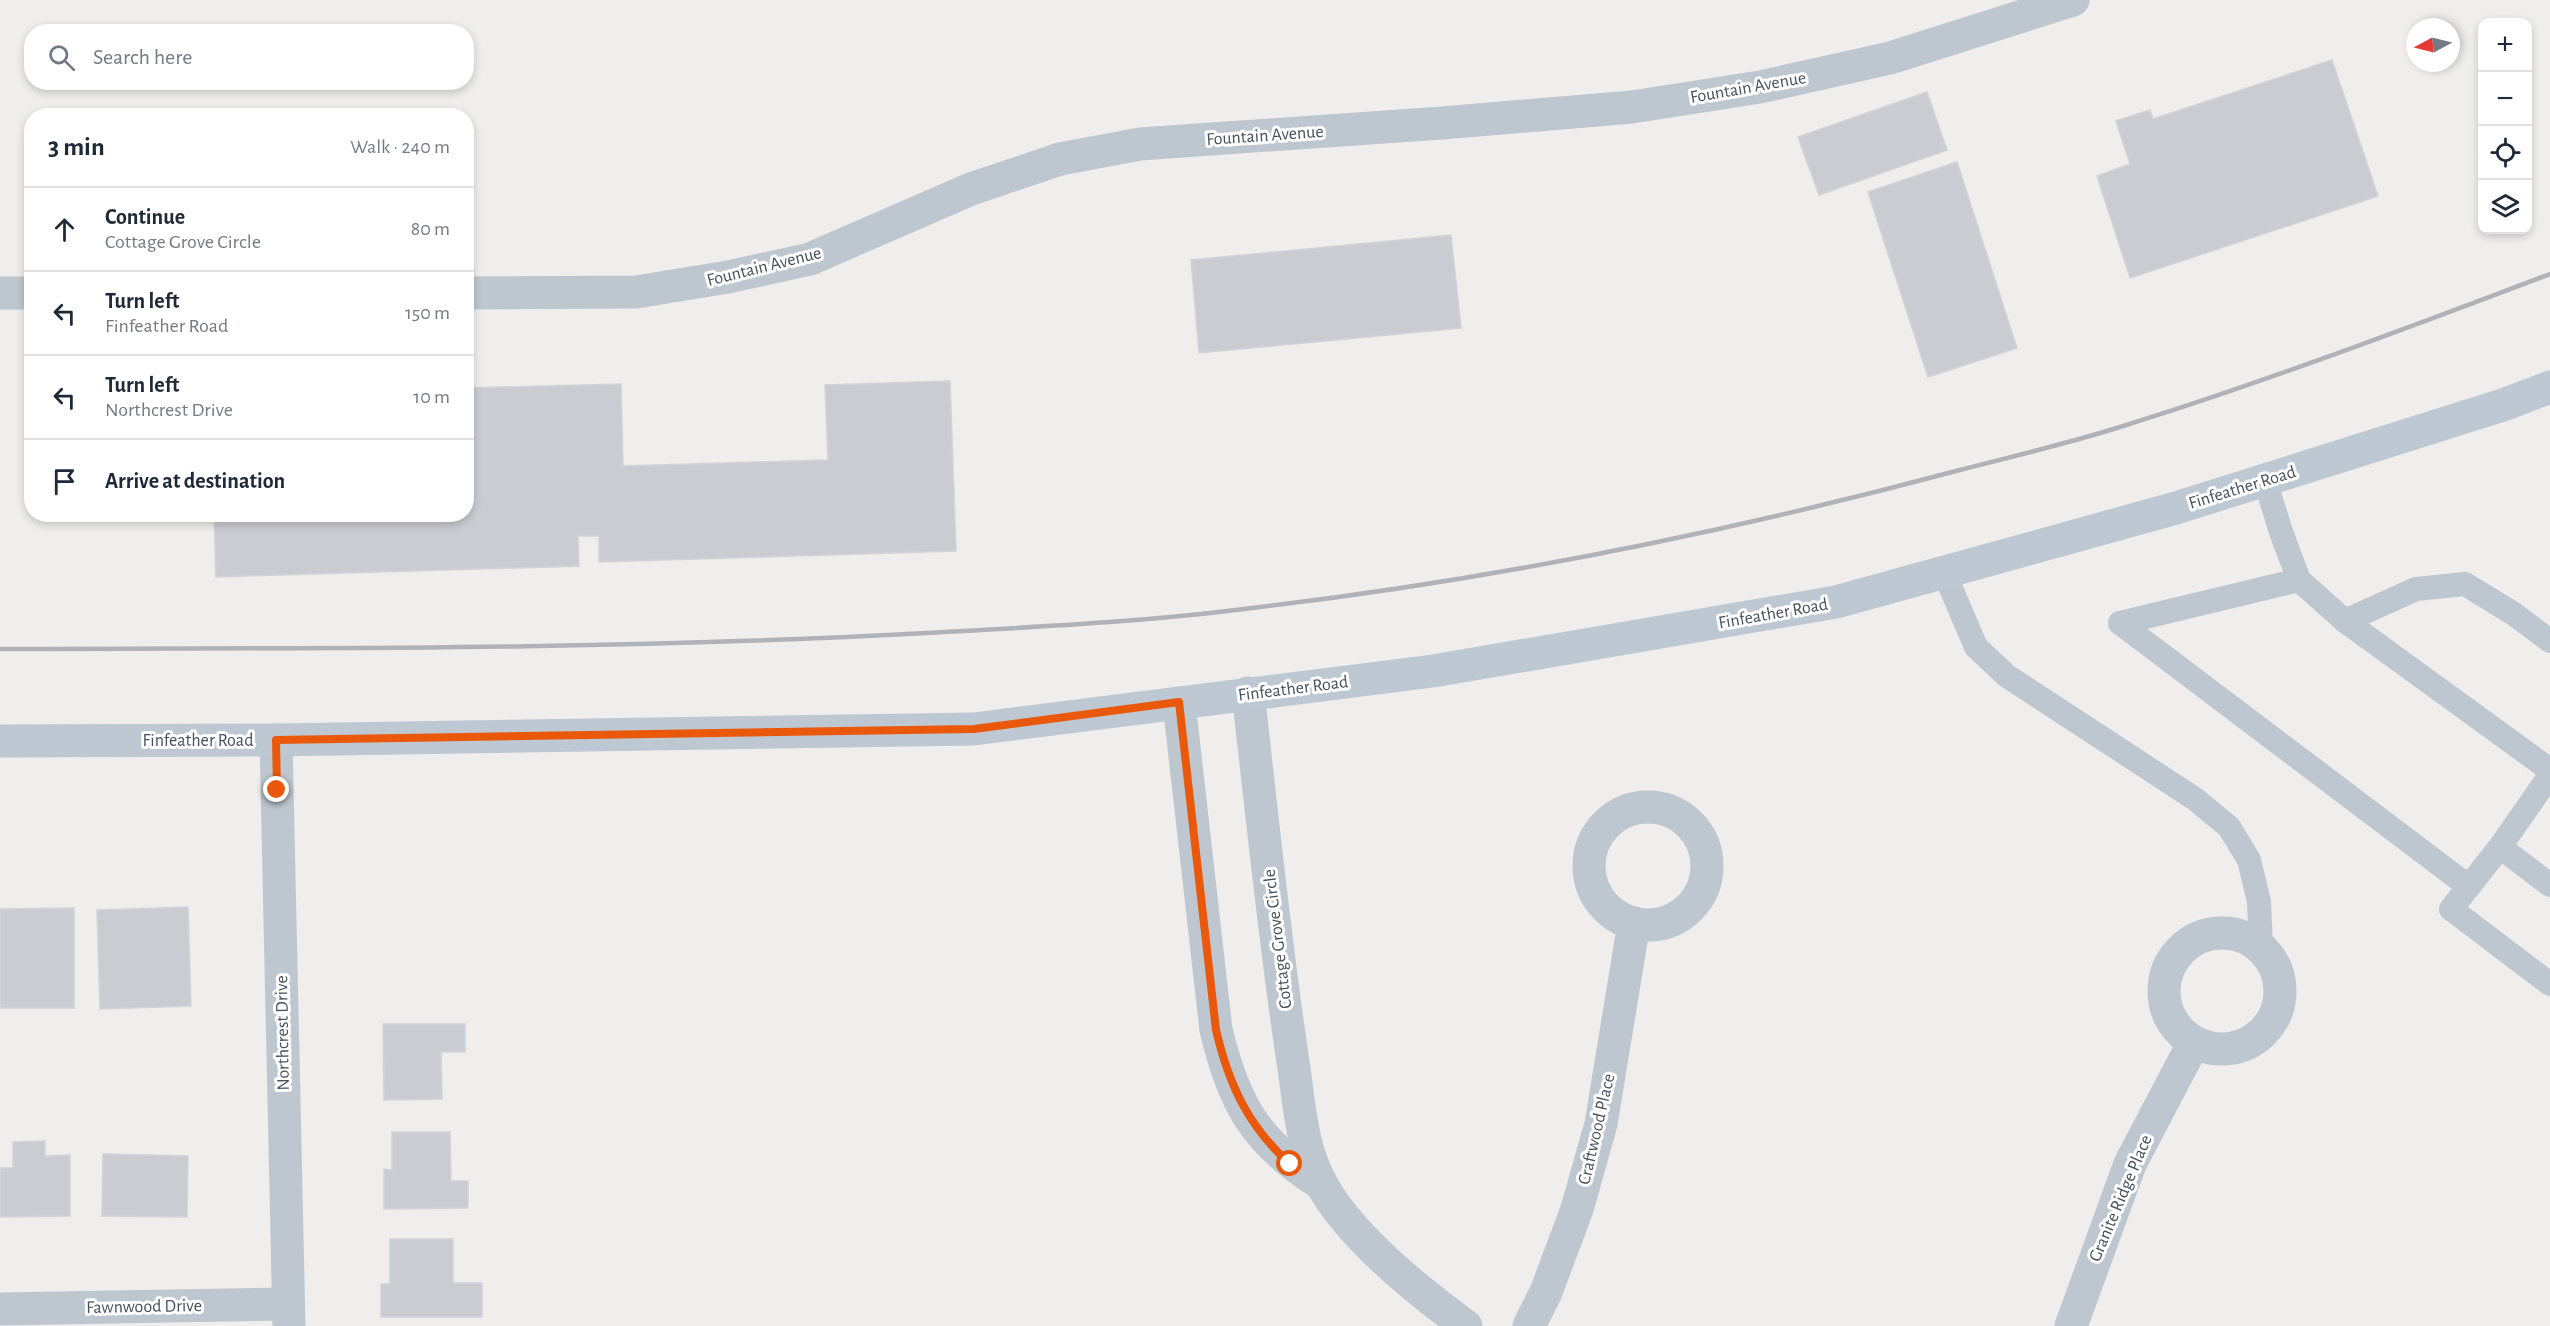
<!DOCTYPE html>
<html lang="en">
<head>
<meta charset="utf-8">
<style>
  :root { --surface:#fff; --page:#f2f2f3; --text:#1f2937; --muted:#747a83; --line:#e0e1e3 }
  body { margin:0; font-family:"Alegreya Sans",sans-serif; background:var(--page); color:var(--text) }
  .controls { position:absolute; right:18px; top:18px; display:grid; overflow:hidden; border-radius:12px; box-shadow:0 3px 9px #0003 }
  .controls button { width:54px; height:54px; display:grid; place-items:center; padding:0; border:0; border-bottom:2px solid var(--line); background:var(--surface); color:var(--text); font:30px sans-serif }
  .compass { position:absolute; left:2406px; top:18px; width:54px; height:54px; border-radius:50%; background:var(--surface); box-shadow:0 3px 9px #0003; rotate:263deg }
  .stop { position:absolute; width:18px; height:18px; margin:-14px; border:4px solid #ea580c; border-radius:50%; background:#fff }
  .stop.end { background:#ea580c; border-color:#fff; box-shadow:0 2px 6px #0008 }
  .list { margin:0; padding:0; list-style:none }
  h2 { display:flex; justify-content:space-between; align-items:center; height:78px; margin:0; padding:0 24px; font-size:26px }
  h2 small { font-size:20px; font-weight:400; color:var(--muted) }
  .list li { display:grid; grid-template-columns:39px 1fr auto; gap:18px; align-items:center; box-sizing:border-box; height:84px; padding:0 24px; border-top:2px solid var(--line) }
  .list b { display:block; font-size:22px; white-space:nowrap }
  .list p { margin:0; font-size:20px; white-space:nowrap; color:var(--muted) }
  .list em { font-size:20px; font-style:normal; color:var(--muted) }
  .icon { flex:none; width:33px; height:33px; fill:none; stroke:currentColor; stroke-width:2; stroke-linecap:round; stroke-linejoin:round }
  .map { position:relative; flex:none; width:2550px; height:1326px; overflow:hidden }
  .search { position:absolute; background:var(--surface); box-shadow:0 3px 9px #0003; left:24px; top:24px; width:450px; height:66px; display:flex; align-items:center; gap:15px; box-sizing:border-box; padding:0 21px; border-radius:24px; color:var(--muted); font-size:22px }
  .panel { position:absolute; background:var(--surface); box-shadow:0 3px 9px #0003; left:24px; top:108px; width:450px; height:414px; border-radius:24px }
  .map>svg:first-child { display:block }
</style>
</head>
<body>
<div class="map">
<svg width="2550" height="1326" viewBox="0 0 2550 1326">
  <rect width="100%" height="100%" fill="#f0eded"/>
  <g fill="#caccd2" stroke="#d1d3d8" stroke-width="1.5">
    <path d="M2332,60L2378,196L2130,278L2097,176L2130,164L2116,121L2150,110L2153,119Z"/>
    <path d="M1927,92L1947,150L1819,195L1798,137Z"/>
    <path d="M1957,162L2017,348L1928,377L1868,192Z"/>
    <path d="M1451,235L1461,328L1199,353L1191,260Z"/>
    <path d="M950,381L956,551L599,562V536H578L579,566L216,577L214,514H466V388L621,384L623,466L828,460L825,385Z"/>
    <path d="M188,907L191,1006L100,1009L97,910Z"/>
    <path d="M74,908V1008H0V909Z"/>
    <path d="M383,1024H465V1052H441L442,1099L384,1100Z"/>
    <path d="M392,1132H450L451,1181H468V1208L384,1209V1169L392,1170Z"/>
    <path d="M45,1141V1156L70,1155V1216L0,1217V1168H13V1142Z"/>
    <path d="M103,1154L188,1156L187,1217L102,1216Z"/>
    <path d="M390,1239H453V1283H482V1317H381V1284H390Z"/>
  </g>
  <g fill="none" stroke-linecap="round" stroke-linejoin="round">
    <g stroke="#bec7cf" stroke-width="24">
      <path d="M2265,480L2281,532L2299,580L2345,621L2550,770"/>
      <path d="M1944,572L1976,647L2007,676L2195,799L2229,827L2249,860L2259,902L2261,947"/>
      <path d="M2345,621L2416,589L2465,584L2514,614L2550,641"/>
      <path d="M2120,623L2468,886"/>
      <path d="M2120,623L2299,580"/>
      <path d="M2550,775L2500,847L2451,909L2550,984"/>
      <path d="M2500,847L2550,885"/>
    </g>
    <g stroke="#bec7cf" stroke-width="33">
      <path d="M0,293H32"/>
      <path d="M466,293L636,292L728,277L810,259L971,189L1060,159L1140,144L1442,123L1632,107L1760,87L1890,58L2073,0"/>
      <path d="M1248,693C1262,814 1274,935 1292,1055C1299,1097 1300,1145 1321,1183C1349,1236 1418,1291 1466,1326"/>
      <path d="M1179,703L1216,1030C1234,1104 1255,1142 1320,1183"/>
      <path d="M276,740L289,1326"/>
      <circle cx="1648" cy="866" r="59"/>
      <circle cx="2222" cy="991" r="58"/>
      <path d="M0,1309L288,1304"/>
      <path d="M1529,1326L1546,1292L1577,1209L1601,1124L1634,923"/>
      <path d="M2071,1326L2130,1164L2194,1042"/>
    </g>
    <path stroke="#bec8d3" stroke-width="33" d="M0,741L276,740L974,729L1433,671L1836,602L2176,508L2506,404L2550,387"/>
    <path stroke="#afb2b7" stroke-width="4.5" d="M0,649C309,648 618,650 926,633C1035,627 1144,622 1252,608C1490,580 1725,533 1956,471C2010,457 2066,444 2120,427C2265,382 2407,328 2550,274"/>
  </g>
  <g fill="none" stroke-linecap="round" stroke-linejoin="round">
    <path stroke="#ea580c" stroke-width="8" d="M277,790L276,740L974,729L1179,702L1216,1030C1229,1085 1248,1126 1290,1164"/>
  </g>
  <g text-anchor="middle" stroke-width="6" stroke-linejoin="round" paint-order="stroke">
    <g font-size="18" fill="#465059" stroke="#fff">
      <text transform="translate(1748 87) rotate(-10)" y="6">Fountain Avenue</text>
      <text transform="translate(1265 135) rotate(-4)" y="6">Fountain Avenue</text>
      <text transform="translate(764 266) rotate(-14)" y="6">Fountain Avenue</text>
      <text transform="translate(2242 487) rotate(-17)" y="6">Finfeather Road</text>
      <text transform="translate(1773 613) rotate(-10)" y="6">Finfeather Road</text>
      <text transform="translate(1293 688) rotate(-7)" y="6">Finfeather Road</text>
      <text x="198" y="746">Finfeather Road</text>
      <text transform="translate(1277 939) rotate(-97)" y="6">Cottage Grove Circle</text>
      <text transform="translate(282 1033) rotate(-91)" y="6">Northcrest Drive</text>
      <text transform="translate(1596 1129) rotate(-77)" y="6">Craftwood Place</text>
      <text transform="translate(2120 1198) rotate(-67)" y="6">Granite Ridge Place</text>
      <text transform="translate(144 1306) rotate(-1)" y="6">Fawnwood Drive</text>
    </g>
  </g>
</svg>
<div class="controls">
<button>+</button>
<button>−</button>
<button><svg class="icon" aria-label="locate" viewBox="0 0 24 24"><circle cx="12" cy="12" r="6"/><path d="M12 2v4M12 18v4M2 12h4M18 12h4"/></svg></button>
<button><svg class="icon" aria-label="layers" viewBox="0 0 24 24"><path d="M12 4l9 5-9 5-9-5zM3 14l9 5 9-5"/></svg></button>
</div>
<svg class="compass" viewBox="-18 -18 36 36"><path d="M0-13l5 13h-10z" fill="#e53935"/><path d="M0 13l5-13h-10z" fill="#747a83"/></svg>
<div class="stop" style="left:1290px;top:1164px"></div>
<div class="stop end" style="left:277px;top:790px"></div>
<div class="search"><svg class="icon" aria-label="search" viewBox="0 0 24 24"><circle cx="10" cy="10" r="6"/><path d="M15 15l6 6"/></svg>Search here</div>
<section class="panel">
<h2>3 min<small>Walk · 240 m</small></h2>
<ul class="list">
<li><svg class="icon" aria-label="ahead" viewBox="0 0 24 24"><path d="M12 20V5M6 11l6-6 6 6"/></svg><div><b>Continue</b><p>Cottage Grove Circle</p></div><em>80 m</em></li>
<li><svg class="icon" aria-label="left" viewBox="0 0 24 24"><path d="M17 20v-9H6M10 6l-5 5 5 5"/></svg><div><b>Turn left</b><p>Finfeather Road</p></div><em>150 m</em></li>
<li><svg class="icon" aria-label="left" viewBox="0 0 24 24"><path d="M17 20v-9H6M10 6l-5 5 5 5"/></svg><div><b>Turn left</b><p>Northcrest Drive</p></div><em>10 m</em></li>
<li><svg class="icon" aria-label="arrive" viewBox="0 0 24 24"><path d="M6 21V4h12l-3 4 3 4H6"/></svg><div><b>Arrive at destination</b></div></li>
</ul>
</section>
</div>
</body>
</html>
